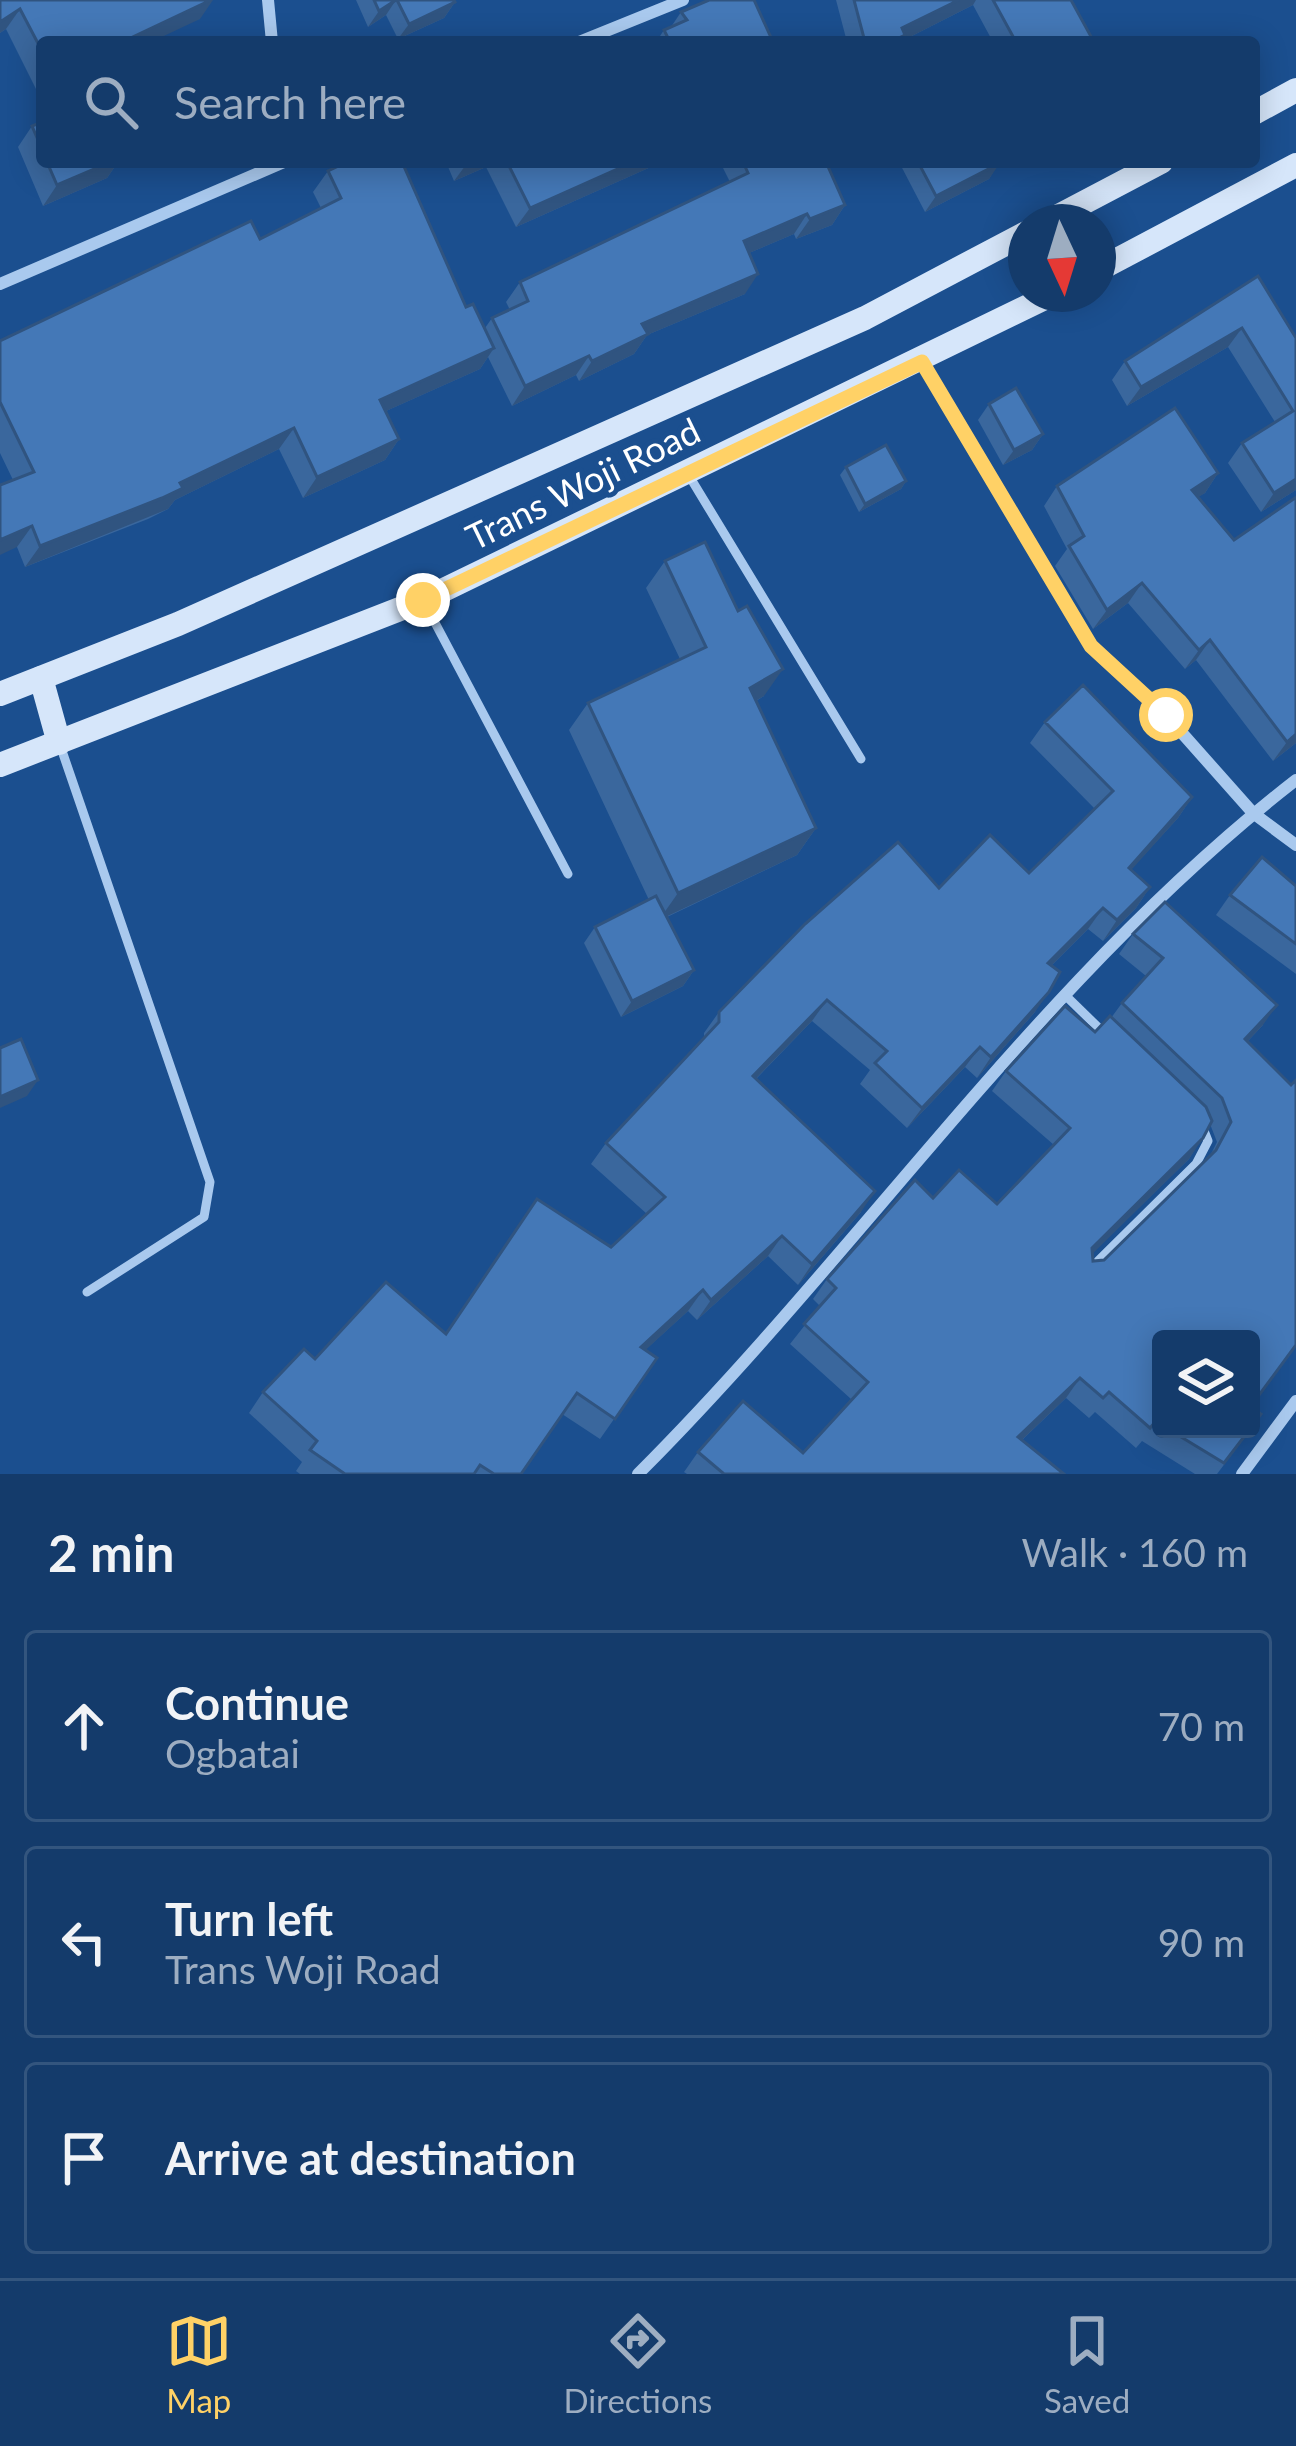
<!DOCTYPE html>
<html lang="en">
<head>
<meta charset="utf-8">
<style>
  :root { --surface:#143b6b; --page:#1d4271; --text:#f1f3f6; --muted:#9dadc1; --line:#33557e; --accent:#ffd166 }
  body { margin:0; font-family:Lato,sans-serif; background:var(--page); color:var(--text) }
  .controls { position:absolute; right:36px; bottom:36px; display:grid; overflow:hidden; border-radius:12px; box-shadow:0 6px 30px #0003 }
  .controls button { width:108px; height:108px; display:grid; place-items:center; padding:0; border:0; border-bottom:3px solid var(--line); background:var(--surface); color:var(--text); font:60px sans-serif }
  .compass { position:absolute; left:1008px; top:204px; width:108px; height:108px; border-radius:50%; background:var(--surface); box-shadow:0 6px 30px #0003; rotate:176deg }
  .stop { position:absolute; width:36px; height:36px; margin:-27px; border:9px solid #ffd166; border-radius:50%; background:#fff }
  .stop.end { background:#ffd166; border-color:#fff; box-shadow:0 3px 12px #0008 }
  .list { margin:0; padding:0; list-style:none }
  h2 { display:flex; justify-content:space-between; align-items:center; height:156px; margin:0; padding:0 48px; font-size:51px }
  h2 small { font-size:39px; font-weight:400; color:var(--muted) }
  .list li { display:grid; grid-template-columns:78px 1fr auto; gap:36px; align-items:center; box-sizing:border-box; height:192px; margin:0 24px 24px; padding:0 24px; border:3px solid var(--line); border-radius:12px }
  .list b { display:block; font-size:45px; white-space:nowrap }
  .list p { margin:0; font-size:39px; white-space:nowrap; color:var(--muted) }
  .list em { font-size:39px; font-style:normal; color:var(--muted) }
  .icon { flex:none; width:66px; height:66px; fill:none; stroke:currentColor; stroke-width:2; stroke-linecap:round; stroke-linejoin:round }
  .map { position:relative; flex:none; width:1296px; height:1474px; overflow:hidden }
  .search { position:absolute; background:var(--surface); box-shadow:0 6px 30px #0003; left:36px; right:36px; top:36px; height:132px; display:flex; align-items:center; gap:30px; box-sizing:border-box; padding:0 42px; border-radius:12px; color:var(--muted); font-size:45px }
  .sheet { height:804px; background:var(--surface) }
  nav { display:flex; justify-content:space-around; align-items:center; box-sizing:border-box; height:168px; border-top:3px solid var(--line); background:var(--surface); font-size:33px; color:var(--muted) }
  nav a { display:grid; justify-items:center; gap:6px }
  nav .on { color:var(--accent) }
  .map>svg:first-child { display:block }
</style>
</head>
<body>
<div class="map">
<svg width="1296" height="1474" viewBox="0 0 1296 1474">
  <rect width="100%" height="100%" fill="#1b4f8f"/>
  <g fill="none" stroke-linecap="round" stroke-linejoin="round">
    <g stroke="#a9c9ee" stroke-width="9">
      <path d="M688,474L861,759"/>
      <path d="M423,600L568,874"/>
      <path d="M60,745L210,1182L204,1217L87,1292"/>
      <path d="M1066,996L1105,1034"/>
      <path d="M1091,1268L1196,1164L1208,1141L1201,1123"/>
    </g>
    <g stroke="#a9c9ee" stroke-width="12">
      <path d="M268,0L272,42"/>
      <path d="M579,42L683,0"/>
      <path d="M0,284L284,162"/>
      <path d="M922,362L1091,646L1166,715L1253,813L1296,845"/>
      <path d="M638,1474C863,1249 1043,976 1296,780"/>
      <path d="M1242,1474L1296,1401"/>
    </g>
    <g stroke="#d6e6fa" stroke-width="24">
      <path d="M1254,113L1296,90"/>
      <path d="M1047,222L1161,162"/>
      <path d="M1098,270L1296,165"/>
      <path d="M41,678L59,743"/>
      <path d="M0,694L178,624L865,318L1026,233"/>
      <path d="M0,765L423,600L1053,294"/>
    </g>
  </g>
  <g fill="#3a679d" fill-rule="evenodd">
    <path d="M0,0L200,19L42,42V101L6,29L0,33Z"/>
    <path d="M356,0H454L455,2L444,18L398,39L386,15L368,27Z"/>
    <path d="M836,0H1071L1094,42H993L973,5L900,42H847Z"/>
    <path d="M681,12L773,42H656L664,30L671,27Z"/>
    <path d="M42,122V162H118L107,178L43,206L18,147L32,126Z"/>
    <path d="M446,162H662L516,227L486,167L454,181Z"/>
    <path d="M720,162H826L845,205L832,225L796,239L794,234L749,253L745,294L647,335L634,354L579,381L576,375L512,406L488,357L480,369L386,411L399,439L385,460L303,498L279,449L175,500L168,509L148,519L25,567L17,547L13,480L0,453V341L260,239L321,208L313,192L328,171L466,307L485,328L492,318L510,310L506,302L520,282L730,182Z"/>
    <path d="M899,162H999L989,179L925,212Z"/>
    <path d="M1258,276L1296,338V490L1261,512L1228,463L1242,443L1275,422L1228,347L1127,406L1112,380L1125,361Z"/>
    <path d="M989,404L1043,434L1032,450L1003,465L978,420Z"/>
    <path d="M846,467L906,481L901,489L859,512L840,475Z"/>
    <path d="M1218,473L1205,493L1197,497L1234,540L1296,743L1273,761L1196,660L1185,669L1128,603L1093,629L1055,566L1067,549L1044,506L1057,486Z"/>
    <path d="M665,561L764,696L756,701L816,828L797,855L667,917L694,970L683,986L621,1017L584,943L595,927L649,900L569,730L588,703L680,659L646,588Z"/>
    <path d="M1045,722L1192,797L1178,818L1131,869L1150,887L1136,908L1103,941L1088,929L1052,965L1035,1012L977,1078L965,1067L907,1128L860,1084L870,1070L812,1021L756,1079L861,1212L798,1285L768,1256L697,1320L688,1311L645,1350L657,1358L600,1439L562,1414L521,1474H300L296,1471L302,1462L249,1413L263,1392L315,1359L446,1333L611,1247L647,1214L591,1164L606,1143L704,1038V1033L719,1012L939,888L1029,873L1095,809L1030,743Z"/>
    <path d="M1296,886V974L1216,915L1230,895Z"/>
    <path d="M1133,934L1263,1025L1247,1042L1291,1085L1161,1339V1429H1251L1217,1474H1195L1142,1441L1136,1448L1095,1412L1089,1418L1066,1398L1022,1440L1064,1474H687L684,1472L698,1452L803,1453L851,1399L790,1344L820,1306L813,1299L827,1279L933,1198L997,1204L1054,1145L992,1091L1006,1071L1095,1032L1111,1018L1122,1003L1146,976L1119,954ZM1210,1124L1217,1142L1209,1158L1104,1260L1093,1261L1092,1253L1189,1159Z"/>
  </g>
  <g fill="#305480">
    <path d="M211,0H213L200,19L151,42H129L133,37Z"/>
    <path d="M396,0L386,15L368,27L379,11Z"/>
    <path d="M959,0H976L973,5L900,42H890L902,28Z"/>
    <path d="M455,2L444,18L398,39L409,24Z"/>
    <path d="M20,9L6,29L0,33V22Z"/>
    <path d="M111,162H118L107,178L43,206L57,185Z"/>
    <path d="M468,162H490L486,167L454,181Z"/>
    <path d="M633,162H662L516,227L530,208Z"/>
    <path d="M1000,163L989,179L925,212L936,196Z"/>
    <path d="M845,205L832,225L796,239L810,219Z"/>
    <path d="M807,214L794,234L730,261L744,241Z"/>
    <path d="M758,274L745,294L647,335L634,354L579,381L592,361L642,324Z"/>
    <path d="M1242,328L1228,347L1127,406L1141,387Z"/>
    <path d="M494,348L480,369L366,420L380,400Z"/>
    <path d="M589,356L576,375L512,406L525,386Z"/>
    <path d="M294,428L279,449L175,500L168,509L25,567L40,546L180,483Z"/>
    <path d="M1043,434L1032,450L1003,465L1014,450Z"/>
    <path d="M399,439L385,460L303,498L317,477Z"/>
    <path d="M1218,473L1205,493L1178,510L1192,490Z"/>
    <path d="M1296,479V490L1261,512L1274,493Z"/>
    <path d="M906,481L901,489L859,512L865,504Z"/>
    <path d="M32,526L17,547L0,555V540Z"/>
    <path d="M1142,583L1128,603L1093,629L1107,610Z"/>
    <path d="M1210,640L1196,660L1185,669L1199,650Z"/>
    <path d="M783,669L764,696L731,715L750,688Z"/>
    <path d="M1296,734V743L1273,761L1287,742Z"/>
    <path d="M1192,797L1178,818L1115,888L1129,868Z"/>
    <path d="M816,828L797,855L659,920L678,893Z"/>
    <path d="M1150,887L1136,908L1103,941L1117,920Z"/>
    <path d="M1103,908L1088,929L1034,983L1048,963Z"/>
    <path d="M694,970L683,986L621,1017L632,1001Z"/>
    <path d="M1049,992L1035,1012L977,1078L991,1057Z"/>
    <path d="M827,1000L812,1021L738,1097L753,1076Z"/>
    <path d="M1277,1005L1263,1025L1231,1059L1245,1039Z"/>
    <path d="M980,1047L965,1067L907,1128L922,1108Z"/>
    <path d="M38,1080L27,1096L0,1108V1097Z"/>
    <path d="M1203,1138L1189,1159L1078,1268L1092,1248Z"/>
    <path d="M875,1191L861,1212L798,1285L812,1264Z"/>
    <path d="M782,1236L768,1256L697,1320L711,1300Z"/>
    <path d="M703,1290L688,1311L626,1368L641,1347Z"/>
    <path d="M1080,1378L1066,1398L1004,1457L1018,1437Z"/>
  </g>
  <g fill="#4478b7" stroke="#305480" stroke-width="3">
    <path d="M0,0H211L133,37L136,42H42V51L20,9L0,22Z"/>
    <path d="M374,0H396L379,11Z"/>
    <path d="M397,0H454L455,2L409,24Z"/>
    <path d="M709,0H754L773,42H670L664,30L687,20L681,12Z"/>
    <path d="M854,0H959L902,28L905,35L890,42H865Z"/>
    <path d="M993,0H1071L1094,42H1016Z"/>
    <path d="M42,122V149L32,126Z"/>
    <path d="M47,162H111L57,185Z"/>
    <path d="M347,162H402L466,307L473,304L494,348L380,400L399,439L317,477L294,428L180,483L183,488L162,498L40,546L32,526L0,540V485L34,472L0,402V341L251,221L260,239L341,198L328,171Z"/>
    <path d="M507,162H633L530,208Z"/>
    <path d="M743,162H826L845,205L810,219L807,214L744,241L758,274L642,324L648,334L592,361L589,356L525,386L492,318L528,301L520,282L748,173Z"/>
    <path d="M918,162H999L1000,163L936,196Z"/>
    <path d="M1258,276L1296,338V479L1274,493L1242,443L1293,411L1242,328L1141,387L1125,361Z"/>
    <path d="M1016,388L1043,434L1014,450L989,404Z"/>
    <path d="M1175,408L1218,473L1192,490L1234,540L1295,498L1296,500V734L1287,742L1210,640L1199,650L1142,583L1107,610L1069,546L1084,536L1057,486Z"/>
    <path d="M886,445L906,481L865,504L846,467Z"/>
    <path d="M705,542L738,611L747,606L783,669L750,688L816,828L678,893L588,703L706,647L665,561Z"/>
    <path d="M1083,685L1192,797L1129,868L1150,887L1117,920L1103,908L1048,963L1060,972L1049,992L991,1057L980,1047L922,1108L875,1063L887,1051L827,1000L753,1076L875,1191L812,1264L782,1236L711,1300L703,1290L641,1347L657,1358L615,1419L577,1393L521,1474H494L480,1465L474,1474H345L310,1450L317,1441L263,1392L304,1349L315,1359L386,1282L446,1334L537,1199L611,1247L665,1197L606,1143L719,1022V1012L805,924L898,842L939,888L990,835L1029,873L1113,791L1045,722Z"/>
    <path d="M1262,857L1296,886V944L1230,895Z"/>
    <path d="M656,896L694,970L632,1001L595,927Z"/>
    <path d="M1165,902L1277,1005L1245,1039L1291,1085L1296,1080V1345L1251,1406V1339H1161V1424L1156,1421L1150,1428L1109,1392L1103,1398L1080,1378L1018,1437L1064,1474H724L698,1452L743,1401L803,1453L868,1382L804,1324L836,1288L827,1279L915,1180L933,1198L959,1170L997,1204L1070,1128L1006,1071L1065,1006L1095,1032L1110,1016L1206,1107L1212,1121L1203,1138L1092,1248L1093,1261L1104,1260L1216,1150L1231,1122L1222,1098L1122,1003L1163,958L1133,934Z"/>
    <path d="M21,1039L38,1080L0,1097V1048Z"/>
    <path d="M1251,1407L1261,1414L1251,1427Z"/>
    <path d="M1168,1429H1250L1224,1463Z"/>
  </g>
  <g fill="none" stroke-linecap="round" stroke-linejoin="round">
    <path stroke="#ffd166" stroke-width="15" d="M423,600L922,362L1091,646L1166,715"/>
  </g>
  <g text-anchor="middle" stroke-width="10" stroke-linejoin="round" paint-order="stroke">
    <g font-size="36" fill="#fff" stroke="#1b4f8f">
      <text transform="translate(583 484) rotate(-26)" y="13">Trans Woji Road</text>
    </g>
  </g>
</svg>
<div class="controls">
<button><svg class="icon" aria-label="layers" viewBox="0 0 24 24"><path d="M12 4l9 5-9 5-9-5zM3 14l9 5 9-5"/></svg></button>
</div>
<svg class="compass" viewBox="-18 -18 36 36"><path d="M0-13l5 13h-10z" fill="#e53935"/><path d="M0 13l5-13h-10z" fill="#9dadc1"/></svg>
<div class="stop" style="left:1166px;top:715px"></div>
<div class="stop end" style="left:423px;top:600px"></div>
<div class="search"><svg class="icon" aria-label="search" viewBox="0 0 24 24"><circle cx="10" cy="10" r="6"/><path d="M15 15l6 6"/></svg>Search here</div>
</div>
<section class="sheet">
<h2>2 min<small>Walk · 160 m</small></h2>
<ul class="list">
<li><svg class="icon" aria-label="ahead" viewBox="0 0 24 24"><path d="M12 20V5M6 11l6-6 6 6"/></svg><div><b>Continue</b><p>Ogbatai</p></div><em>70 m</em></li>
<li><svg class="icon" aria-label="left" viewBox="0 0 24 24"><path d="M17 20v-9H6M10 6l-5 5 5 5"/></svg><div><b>Turn left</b><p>Trans Woji Road</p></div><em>90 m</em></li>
<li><svg class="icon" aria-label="arrive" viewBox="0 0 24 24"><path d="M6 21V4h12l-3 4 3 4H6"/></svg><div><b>Arrive at destination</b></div></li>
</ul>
</section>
<nav>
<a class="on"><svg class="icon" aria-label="map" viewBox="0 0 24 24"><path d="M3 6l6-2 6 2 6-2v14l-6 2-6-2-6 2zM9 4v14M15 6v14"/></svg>Map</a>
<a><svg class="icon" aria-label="directions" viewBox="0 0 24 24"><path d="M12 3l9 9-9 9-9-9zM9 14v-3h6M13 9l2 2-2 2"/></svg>Directions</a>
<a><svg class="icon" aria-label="saved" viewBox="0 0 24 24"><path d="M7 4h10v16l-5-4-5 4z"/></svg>Saved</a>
</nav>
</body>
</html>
